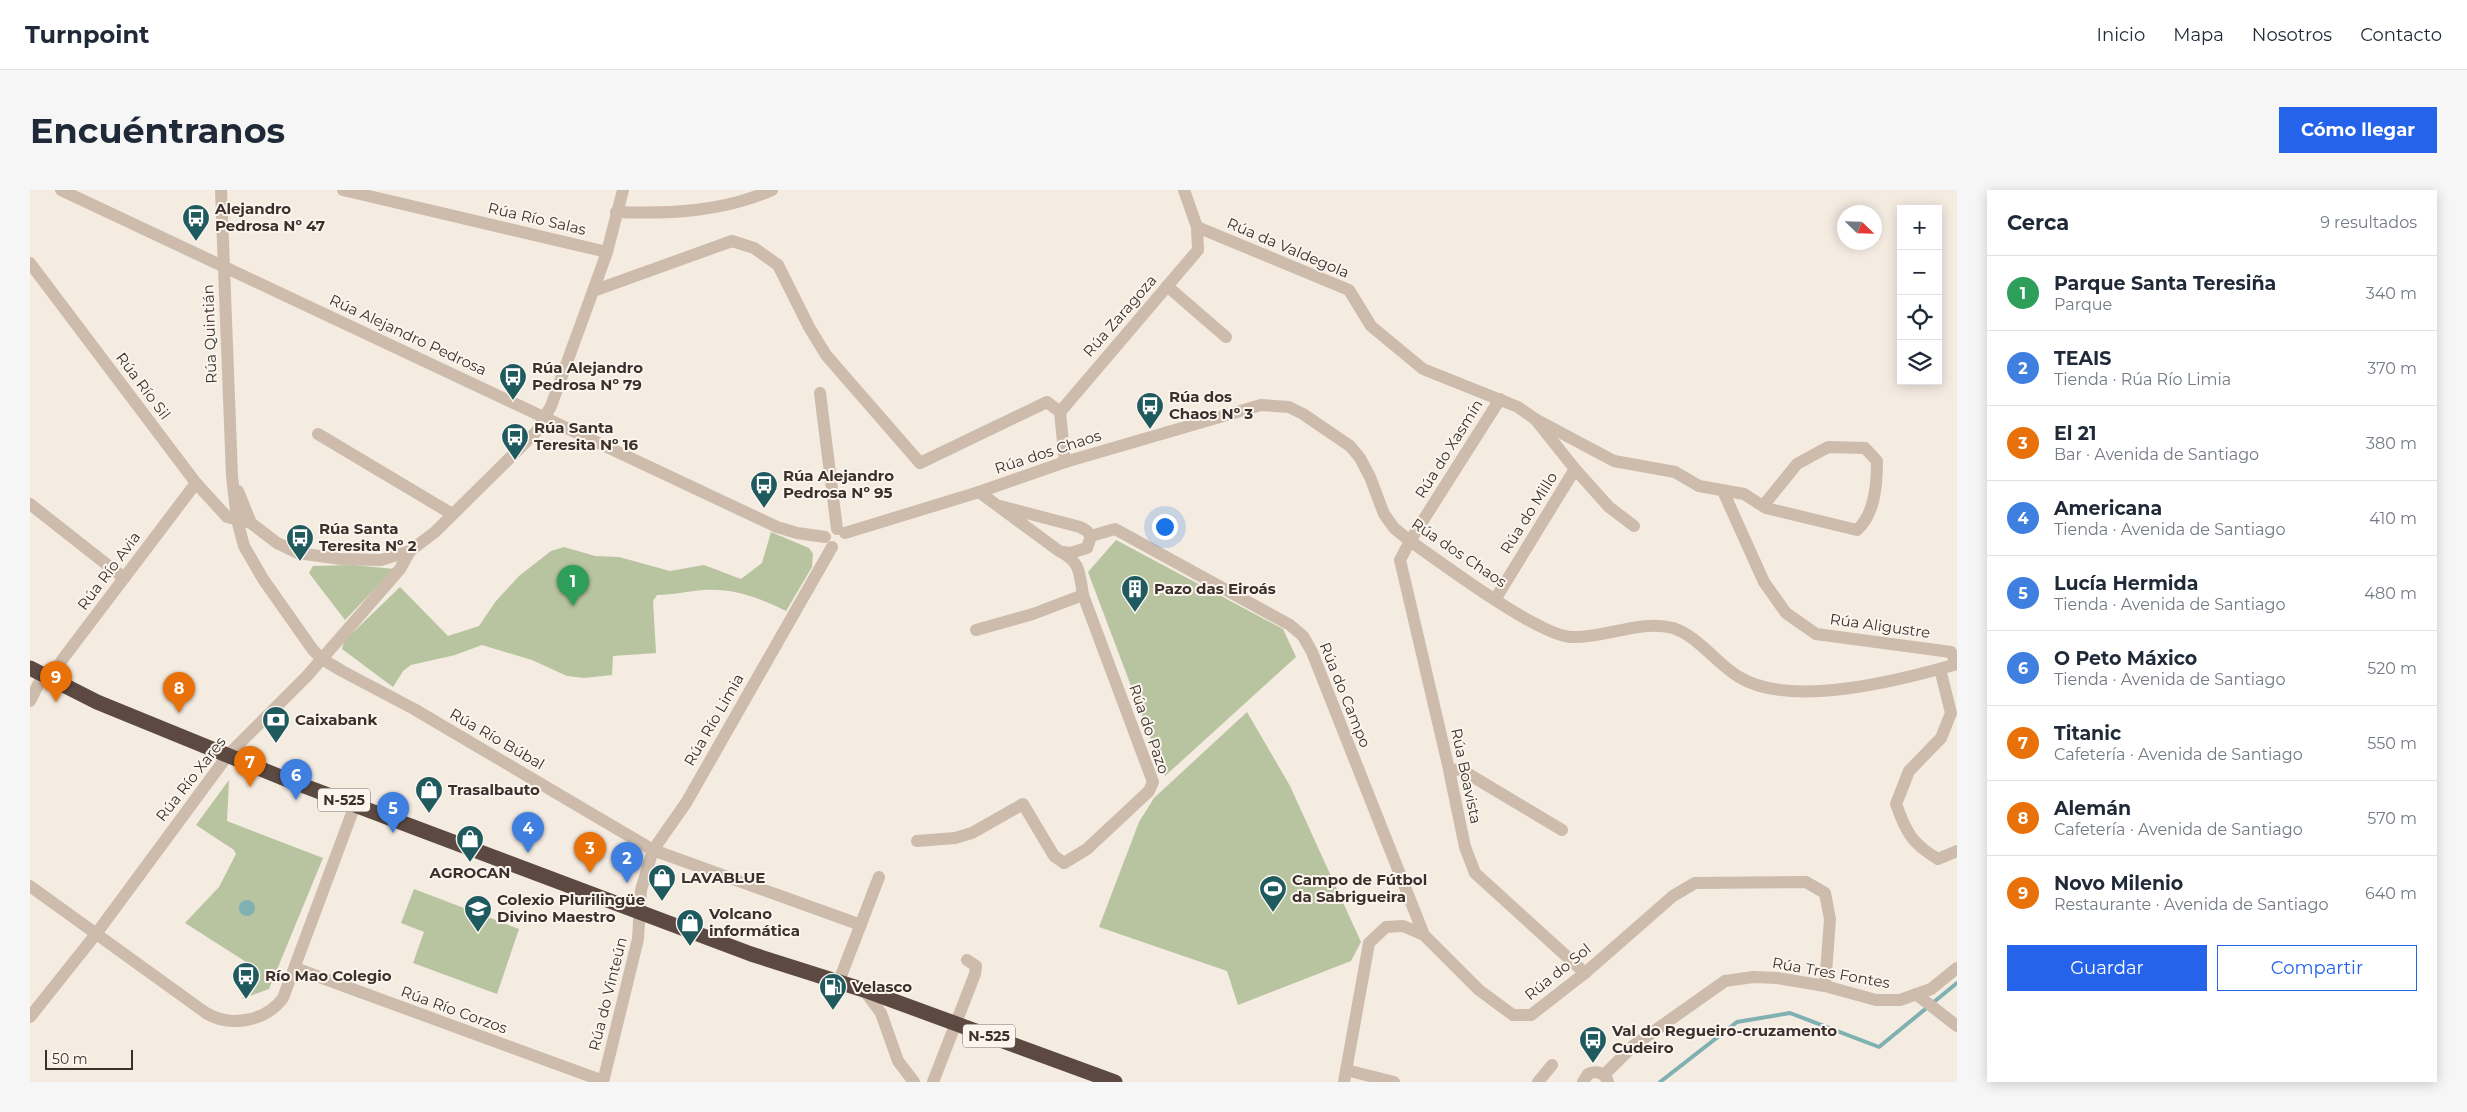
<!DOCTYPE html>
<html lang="es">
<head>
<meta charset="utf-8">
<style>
  :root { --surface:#fff; --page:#f6f6f7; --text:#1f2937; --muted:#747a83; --line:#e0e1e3; --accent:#2563eb }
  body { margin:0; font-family:Montserrat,sans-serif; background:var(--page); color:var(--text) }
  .controls { position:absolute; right:15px; top:15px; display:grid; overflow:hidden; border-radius:0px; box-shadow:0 2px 12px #0003 }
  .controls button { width:45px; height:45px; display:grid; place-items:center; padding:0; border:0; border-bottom:1px solid var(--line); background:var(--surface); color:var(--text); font:25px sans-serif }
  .compass { position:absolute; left:1807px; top:15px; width:45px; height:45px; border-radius:50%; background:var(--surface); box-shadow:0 2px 12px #0003; rotate:113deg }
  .scale { position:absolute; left:15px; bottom:12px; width:88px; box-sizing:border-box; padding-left:5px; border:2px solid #3b302b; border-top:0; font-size:14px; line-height:18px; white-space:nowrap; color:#3b302b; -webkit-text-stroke:4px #fbf5ee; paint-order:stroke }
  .you { position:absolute; left:1134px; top:336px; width:18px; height:18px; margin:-12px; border:4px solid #fff; border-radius:50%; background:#1a73e8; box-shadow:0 0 0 8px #1a73e833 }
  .badge { display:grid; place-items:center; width:32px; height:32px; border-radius:50%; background:var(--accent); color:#fff; font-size:16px; font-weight:700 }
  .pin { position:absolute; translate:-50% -41px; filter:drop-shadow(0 1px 2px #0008) }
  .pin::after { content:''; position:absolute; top:26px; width:18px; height:15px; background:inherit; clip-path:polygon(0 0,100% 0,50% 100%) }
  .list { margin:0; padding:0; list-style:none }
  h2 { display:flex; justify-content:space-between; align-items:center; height:65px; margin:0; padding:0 20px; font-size:21px }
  h2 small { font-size:16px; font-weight:400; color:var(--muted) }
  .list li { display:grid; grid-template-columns:32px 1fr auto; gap:15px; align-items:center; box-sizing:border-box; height:75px; padding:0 20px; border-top:1px solid var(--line) }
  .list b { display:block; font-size:19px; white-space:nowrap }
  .list p { margin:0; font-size:16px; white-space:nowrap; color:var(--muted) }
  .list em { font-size:16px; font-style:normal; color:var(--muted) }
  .actions { display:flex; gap:10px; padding:15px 20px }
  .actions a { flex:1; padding:11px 0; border:1px solid var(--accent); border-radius:0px; text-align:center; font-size:18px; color:var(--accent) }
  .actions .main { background:var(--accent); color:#fff }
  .icon { flex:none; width:28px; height:28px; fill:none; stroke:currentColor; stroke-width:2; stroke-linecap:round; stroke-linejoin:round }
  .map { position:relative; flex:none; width:1927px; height:892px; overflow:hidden; border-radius:0px }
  header { display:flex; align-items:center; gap:30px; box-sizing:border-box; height:70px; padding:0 25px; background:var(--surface); border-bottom:1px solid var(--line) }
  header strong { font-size:24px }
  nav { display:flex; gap:28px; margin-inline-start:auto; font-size:18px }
  .intro { display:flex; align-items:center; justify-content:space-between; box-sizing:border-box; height:120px; padding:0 30px }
  h1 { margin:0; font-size:35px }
  .button { padding:12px 22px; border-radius:0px; background:var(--accent); color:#fff; font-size:18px; font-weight:700 }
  main { display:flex; gap:30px; padding:0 30px }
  aside { flex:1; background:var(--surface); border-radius:0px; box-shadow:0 2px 12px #0003 }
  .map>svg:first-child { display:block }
</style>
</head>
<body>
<header>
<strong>Turnpoint</strong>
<nav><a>Inicio</a><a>Mapa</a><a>Nosotros</a><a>Contacto</a></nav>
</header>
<div class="intro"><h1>Encuéntranos</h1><a class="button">Cómo llegar</a></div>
<main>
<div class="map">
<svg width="1927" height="892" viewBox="0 0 1927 892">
  <rect width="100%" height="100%" fill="#f4ebe1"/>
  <g fill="#b8c4a0">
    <path d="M741,342L779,358L783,364L782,377L756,421C730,408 704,398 674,400C658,401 643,405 627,405L623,411L626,463L583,466L582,485L554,488L537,486L502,470L452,455L425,465L381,475L373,481L363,497L312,459L314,451L370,397L418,446L449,436L466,411L489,386L521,361L534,357L565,366L589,367L640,381L674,375L711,389L732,373Z"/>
    <path d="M1086,350L1253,439L1266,467L1135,586L1058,382Z"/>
    <path d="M324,375L364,379L315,430L279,383L283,376Z"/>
    <path d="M1217,522L1260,596L1331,752L1321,771L1208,815L1197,781L1069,737L1109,632L1124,608Z"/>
    <path d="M199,590L197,631L293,668L239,799L212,809L227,779L155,733L189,697L206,664L204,660L166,635Z"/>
    <path d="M384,699L489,739L467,804L383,773L394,742L371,733Z"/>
  </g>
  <circle fill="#7fb0b2" cx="217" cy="718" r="8"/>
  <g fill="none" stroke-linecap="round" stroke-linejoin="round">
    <path stroke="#7fb0b2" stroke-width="4" d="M1630,892L1707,832L1760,823L1849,857L1927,793"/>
    <g stroke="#cdbbac" stroke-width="12">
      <path d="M31,0L747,337L767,343L795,347"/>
      <path d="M191,0L202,286L207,330L214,356L233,389L283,460L292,469L312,481L384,519L623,660L831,735"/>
      <path d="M313,0L577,62"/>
      <path d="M586,22C638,24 693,22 742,0"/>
      <path d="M1167,37L1319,100L1341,136L1393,179L1488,217L1505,229L1545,279L1579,317L1604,336"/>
      <path d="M0,73L166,293L197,327L221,333L247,353L268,363L311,369L351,370L380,361L405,342L507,241L521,216L563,101L577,62L593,0"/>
      <path d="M1137,96L1196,147"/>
      <path d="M563,101L702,51L724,58L748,75L779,137L796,165L890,273L1017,212L1030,222"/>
      <path d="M790,203L807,339"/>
      <path d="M1470,209L1380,351L1370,370L1418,575L1435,657L1445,683L1555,783"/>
      <path d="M1505,229L1584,271L1645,282L1669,296L1714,304L1736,318L1827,340C1845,324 1847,294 1847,271L1835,258L1798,257L1767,274L1733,316"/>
      <path d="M288,244L422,324"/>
      <path d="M1035,272L1030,222L1168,60L1167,37L1154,0"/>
      <path d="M208,301L221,333"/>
      <path d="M0,314L94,388"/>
      <path d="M970,316L1050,337L1057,341L1061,346"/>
      <path d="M815,343L949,302L1035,272L1231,215L1259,217L1273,224L1320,256L1330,268L1340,287L1354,324L1364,338L1380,351C1412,373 1507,445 1541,447C1574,449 1610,429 1643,438C1668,446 1687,474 1709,487C1761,519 1871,490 1927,474L1921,462L1786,444L1756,423L1734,392L1693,301"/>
      <path d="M1061,346L1085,339L1260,435L1273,446L1282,462L1394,745"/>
      <path d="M1033,362L1040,363L1057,358L1061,346"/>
      <path d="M1466,408L1545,279"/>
      <path d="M946,440L1003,424L1053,405"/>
      <path d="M1910,479L1921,523L1911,548L1879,581L1866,614C1876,642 1882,654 1908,669L1927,661"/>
      <path d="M20,490L32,470L166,293"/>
      <path d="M0,511L13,485"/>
      <path d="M1420,581L1430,579L1532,640"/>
      <path d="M887,651L925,648L942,643L993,614L1024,666L1034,673L1057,659L1119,601L1123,592L1053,405C1049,382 1051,372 1029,361L949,302"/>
      <path d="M0,696L176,823C201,838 236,831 253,808L325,615"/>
      <path d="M265,778L573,891"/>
      <path d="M809,791L849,687"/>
      <path d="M834,800L851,823L868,871L884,892"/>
      <path d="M1886,804L1927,836"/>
      <path d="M0,827L66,744L198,565L277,486L370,379L380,361"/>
      <path d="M1316,880L1364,892"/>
      <path d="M1574,885L1603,856L1695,791L1723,787L1747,788L1795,796L1846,810H1870L1901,799L1927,778"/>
      <path d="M573,892L608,749L611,700L623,660L656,613L802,357"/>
      <path d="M903,892L945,784L946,776L937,770"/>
      <path d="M1314,892L1339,753L1356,737L1373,736L1394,745L1449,800L1483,825H1501L1555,783L1643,706L1665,693L1776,692L1795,703L1800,729L1795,796"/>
      <path d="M1508,892L1522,875"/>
      <path d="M1553,892L1558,884C1567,880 1575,883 1578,892"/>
    </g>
    <path stroke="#5c4a42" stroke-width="15" d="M0,478L67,512L253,588L721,764L834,800L1085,892"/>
  </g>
  <defs>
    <symbol id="bus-pin" viewBox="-11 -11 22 30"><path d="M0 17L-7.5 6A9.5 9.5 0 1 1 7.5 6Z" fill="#1f5a5e" stroke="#fbf5ee"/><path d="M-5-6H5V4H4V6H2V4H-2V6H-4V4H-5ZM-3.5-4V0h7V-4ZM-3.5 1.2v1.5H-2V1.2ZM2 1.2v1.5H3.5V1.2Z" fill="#fff"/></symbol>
    <symbol id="building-pin" viewBox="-11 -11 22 30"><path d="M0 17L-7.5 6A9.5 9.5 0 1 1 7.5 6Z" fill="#1f5a5e" stroke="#fbf5ee"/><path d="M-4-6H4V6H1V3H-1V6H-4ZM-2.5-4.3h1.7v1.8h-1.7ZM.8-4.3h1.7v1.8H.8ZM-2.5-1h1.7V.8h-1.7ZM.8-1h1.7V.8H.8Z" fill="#fff"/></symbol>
    <symbol id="bank-pin" viewBox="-11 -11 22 30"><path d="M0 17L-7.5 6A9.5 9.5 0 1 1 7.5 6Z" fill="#1f5a5e" stroke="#fbf5ee"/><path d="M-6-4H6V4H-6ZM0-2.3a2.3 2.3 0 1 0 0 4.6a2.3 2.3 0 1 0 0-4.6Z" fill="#fff"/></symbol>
    <symbol id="shop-pin" viewBox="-11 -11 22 30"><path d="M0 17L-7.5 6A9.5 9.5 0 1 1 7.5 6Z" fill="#1f5a5e" stroke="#fbf5ee"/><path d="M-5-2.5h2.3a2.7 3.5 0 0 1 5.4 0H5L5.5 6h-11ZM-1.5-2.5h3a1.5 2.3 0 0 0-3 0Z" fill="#fff"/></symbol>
    <symbol id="stadium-pin" viewBox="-11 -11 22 30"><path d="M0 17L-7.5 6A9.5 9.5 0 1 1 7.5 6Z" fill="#1f5a5e" stroke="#fbf5ee"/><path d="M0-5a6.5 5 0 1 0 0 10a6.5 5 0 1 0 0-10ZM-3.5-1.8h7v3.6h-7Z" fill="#fff"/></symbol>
    <symbol id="school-pin" viewBox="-11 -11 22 30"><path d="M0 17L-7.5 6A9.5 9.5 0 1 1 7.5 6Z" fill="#1f5a5e" stroke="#fbf5ee"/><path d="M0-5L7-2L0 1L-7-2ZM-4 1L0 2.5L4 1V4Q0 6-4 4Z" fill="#fff"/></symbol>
    <symbol id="fuel-pin" viewBox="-11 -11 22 30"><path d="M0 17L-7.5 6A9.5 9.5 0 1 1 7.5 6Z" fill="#1f5a5e" stroke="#fbf5ee"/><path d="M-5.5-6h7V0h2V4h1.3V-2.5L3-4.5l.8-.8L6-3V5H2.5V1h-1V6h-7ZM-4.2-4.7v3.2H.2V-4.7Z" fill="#fff"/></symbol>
  </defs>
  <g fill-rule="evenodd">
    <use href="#bus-pin" x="150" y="12" width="32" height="43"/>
    <use href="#bus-pin" x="467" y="171" width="32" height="43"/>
    <use href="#bus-pin" x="1104" y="200" width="32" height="43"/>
    <use href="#bus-pin" x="469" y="231" width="32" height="43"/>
    <use href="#bus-pin" x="718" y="279" width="32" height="43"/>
    <use href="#bus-pin" x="254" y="332" width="32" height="43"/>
    <use href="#building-pin" x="1089" y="383" width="32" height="43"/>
    <use href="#bank-pin" x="230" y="514" width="32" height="43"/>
    <use href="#shop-pin" x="383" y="584" width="32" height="43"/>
    <use href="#shop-pin" x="424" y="633" width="32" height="43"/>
    <use href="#shop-pin" x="616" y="672" width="32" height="43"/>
    <use href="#stadium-pin" x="1227" y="683" width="32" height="43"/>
    <use href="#school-pin" x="432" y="703" width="32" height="43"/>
    <use href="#shop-pin" x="644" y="717" width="32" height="43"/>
    <use href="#bus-pin" x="200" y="770" width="32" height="43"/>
    <use href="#fuel-pin" x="787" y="781" width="32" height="43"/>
    <use href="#bus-pin" x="1547" y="834" width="32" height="43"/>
  </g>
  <g text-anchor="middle" stroke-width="4" stroke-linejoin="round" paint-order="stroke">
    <g fill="#fbf5ee" stroke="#756b66" stroke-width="1">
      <rect x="288" y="598.5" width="52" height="23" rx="4"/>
      <rect x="933" y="834.5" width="52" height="23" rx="4"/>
    </g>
    <g font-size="14" font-weight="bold" fill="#3b302b">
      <text x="314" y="615">N-525</text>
      <text x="959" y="851">N-525</text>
    </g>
    <g font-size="15" font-weight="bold" fill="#3b302b" stroke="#fbf5ee" text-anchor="start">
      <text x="185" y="24">Alejandro<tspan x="185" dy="17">Pedrosa Nº 47</tspan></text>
      <text x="502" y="183">Rúa Alejandro<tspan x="502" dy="17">Pedrosa Nº 79</tspan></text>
      <text x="1139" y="212">Rúa dos<tspan x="1139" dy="17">Chaos Nº 3</tspan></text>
      <text x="504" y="243">Rúa Santa<tspan x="504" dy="17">Teresita Nº 16</tspan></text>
      <text x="753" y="291">Rúa Alejandro<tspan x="753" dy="17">Pedrosa Nº 95</tspan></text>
      <text x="289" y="344">Rúa Santa<tspan x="289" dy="17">Teresita Nº 2</tspan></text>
      <text x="1124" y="404">Pazo das Eiroás</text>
      <text x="265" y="535">Caixabank</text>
      <text x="418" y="605">Trasalbauto</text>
      <text x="440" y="688" text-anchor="middle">AGROCAN</text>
      <text x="651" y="693">LAVABLUE</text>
      <text x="1262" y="695">Campo de Fútbol<tspan x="1262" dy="17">da Sabrigueira</tspan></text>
      <text x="467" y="715">Colexio Plurilingüe<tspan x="467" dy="17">Divino Maestro</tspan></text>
      <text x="679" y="729">Volcano<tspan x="679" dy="17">informática</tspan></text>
      <text x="235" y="791">Río Mao Colegio</text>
      <text x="822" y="802">Velasco</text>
      <text x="1582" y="846">Val do Regueiro-cruzamento<tspan x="1582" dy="17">Cudeiro</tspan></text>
    </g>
    <g font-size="15" fill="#3b302b" stroke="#fbf5ee">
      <text transform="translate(507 29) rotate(13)" y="5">Rúa Río Salas</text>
      <text transform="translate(1258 58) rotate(23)" y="5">Rúa da Valdegola</text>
      <text transform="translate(1090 126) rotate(-49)" y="5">Rúa Zaragoza</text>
      <text transform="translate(180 144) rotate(-92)" y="5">Rúa Quintián</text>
      <text transform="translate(378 145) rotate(25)" y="5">Rúa Alejandro Pedrosa</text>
      <text transform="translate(113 196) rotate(53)" y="5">Rúa Río Sil</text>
      <text transform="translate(1419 259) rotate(-58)" y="5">Rúa do Xasmín</text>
      <text transform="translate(1018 262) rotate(-18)" y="5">Rúa dos Chaos</text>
      <text transform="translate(1499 323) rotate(-58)" y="5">Rúa do Millo</text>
      <text transform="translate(1429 363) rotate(34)" y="5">Rúa dos Chaos</text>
      <text transform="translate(79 381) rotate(-53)" y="5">Rúa Río Avia</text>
      <text transform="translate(1850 436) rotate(8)" y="5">Rúa Aligustre</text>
      <text transform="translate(1315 505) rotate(68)" y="5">Rúa do Campo</text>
      <text transform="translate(684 530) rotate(-60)" y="5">Rúa Río Limia</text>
      <text transform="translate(1119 539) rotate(71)" y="5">Rúa do Pazo</text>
      <text transform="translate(467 549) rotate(30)" y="5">Rúa Río Búbal</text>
      <text transform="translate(1436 586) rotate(78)" y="5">Rúa Boavista</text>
      <text transform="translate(161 589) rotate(-52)" y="5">Rúa Río Xares</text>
      <text transform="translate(1528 782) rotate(-39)" y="5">Rúa do Sol</text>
      <text transform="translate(1801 783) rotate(10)" y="5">Rúa Tres Fontes</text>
      <text transform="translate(578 804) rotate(-76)" y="5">Rúa do Vinteún</text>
      <text transform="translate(424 820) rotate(20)" y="5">Rúa Río Corzos</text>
    </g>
  </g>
</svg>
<div class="controls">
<button>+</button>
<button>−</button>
<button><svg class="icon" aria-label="locate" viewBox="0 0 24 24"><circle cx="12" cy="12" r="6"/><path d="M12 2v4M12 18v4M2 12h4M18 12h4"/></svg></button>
<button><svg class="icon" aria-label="layers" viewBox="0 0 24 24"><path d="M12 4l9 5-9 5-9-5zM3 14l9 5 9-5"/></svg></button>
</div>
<svg class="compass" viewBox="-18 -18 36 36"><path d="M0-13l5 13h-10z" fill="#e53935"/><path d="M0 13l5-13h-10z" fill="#747a83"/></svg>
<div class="scale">50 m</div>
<div class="you"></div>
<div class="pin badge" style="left:543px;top:416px;background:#2e9e5b">1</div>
<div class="pin badge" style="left:597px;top:693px;background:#3f7fe0">2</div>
<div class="pin badge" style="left:560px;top:683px;background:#e8710a">3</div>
<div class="pin badge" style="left:498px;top:663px;background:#3f7fe0">4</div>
<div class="pin badge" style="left:363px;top:643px;background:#3f7fe0">5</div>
<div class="pin badge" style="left:266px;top:610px;background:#3f7fe0">6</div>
<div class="pin badge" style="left:220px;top:597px;background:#e8710a">7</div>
<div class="pin badge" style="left:149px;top:523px;background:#e8710a">8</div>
<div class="pin badge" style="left:26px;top:512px;background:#e8710a">9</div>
</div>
<aside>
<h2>Cerca<small>9 resultados</small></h2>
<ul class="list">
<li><span class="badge" style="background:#2e9e5b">1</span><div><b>Parque Santa Teresiña</b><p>Parque</p></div><em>340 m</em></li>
<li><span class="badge" style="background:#3f7fe0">2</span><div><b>TEAIS</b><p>Tienda · Rúa Río Limia</p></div><em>370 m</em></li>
<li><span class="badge" style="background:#e8710a">3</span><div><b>El 21</b><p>Bar · Avenida de Santiago</p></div><em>380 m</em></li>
<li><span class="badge" style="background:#3f7fe0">4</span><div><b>Americana</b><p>Tienda · Avenida de Santiago</p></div><em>410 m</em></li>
<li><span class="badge" style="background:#3f7fe0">5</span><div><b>Lucía Hermida</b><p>Tienda · Avenida de Santiago</p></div><em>480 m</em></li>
<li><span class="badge" style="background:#3f7fe0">6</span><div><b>O Peto Máxico</b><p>Tienda · Avenida de Santiago</p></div><em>520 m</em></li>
<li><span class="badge" style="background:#e8710a">7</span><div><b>Titanic</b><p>Cafetería · Avenida de Santiago</p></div><em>550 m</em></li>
<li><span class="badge" style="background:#e8710a">8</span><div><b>Alemán</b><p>Cafetería · Avenida de Santiago</p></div><em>570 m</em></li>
<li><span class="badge" style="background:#e8710a">9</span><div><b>Novo Milenio</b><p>Restaurante · Avenida de Santiago</p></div><em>640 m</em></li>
</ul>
<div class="actions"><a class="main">Guardar</a><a>Compartir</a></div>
</aside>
</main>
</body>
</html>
